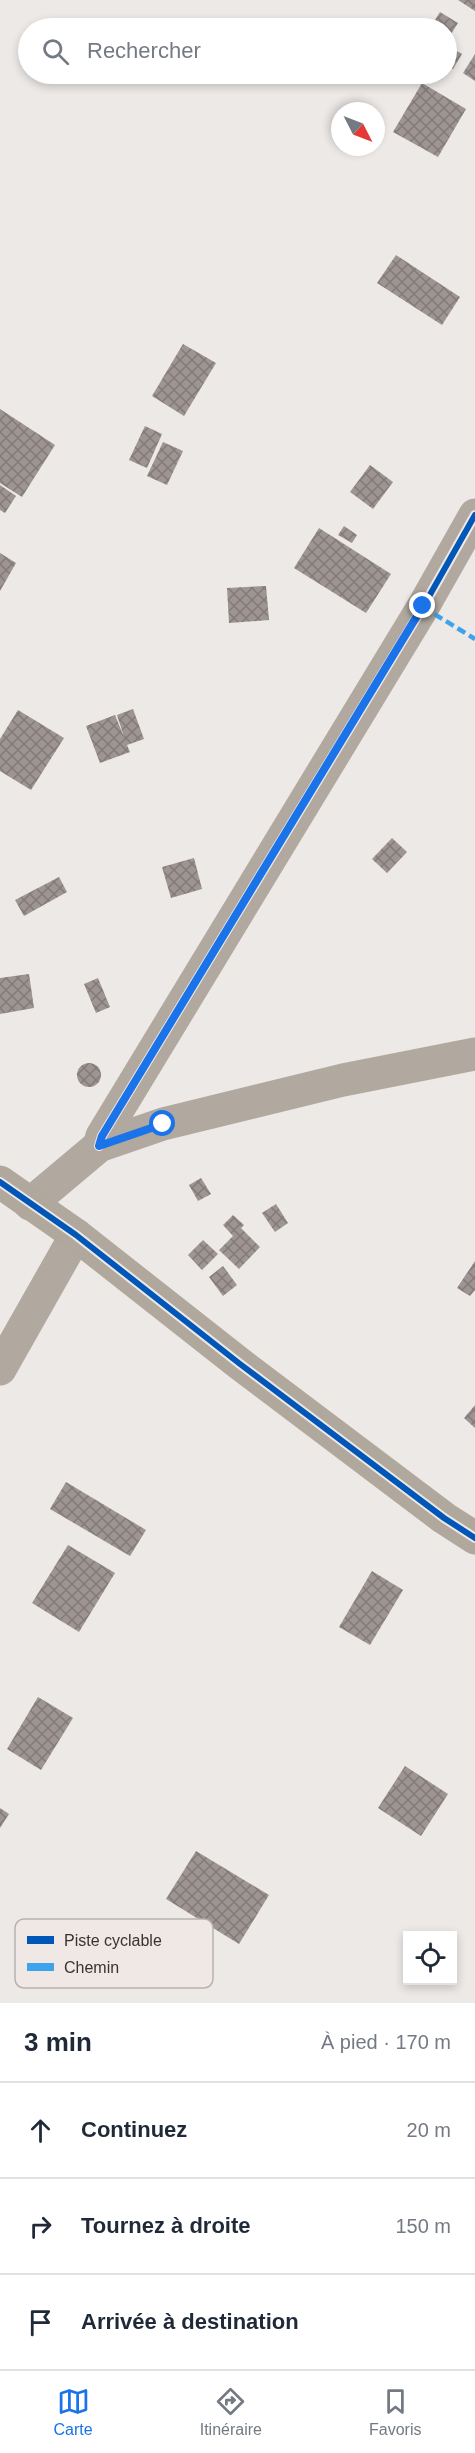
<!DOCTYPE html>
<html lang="fr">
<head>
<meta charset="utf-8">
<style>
  :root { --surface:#fff; --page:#f6f6f7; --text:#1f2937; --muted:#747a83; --line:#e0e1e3; --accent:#1a73e8 }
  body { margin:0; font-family:Arial,sans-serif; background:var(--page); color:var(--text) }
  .controls { position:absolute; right:18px; bottom:18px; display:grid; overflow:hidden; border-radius:0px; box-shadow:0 3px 9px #0003 }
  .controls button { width:54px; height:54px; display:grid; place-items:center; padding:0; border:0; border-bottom:2px solid var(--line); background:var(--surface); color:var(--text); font:30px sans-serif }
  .compass { position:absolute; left:331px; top:102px; width:54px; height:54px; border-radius:50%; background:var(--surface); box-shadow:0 3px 9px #0003; rotate:132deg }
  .stop { position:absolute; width:18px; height:18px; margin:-14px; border:4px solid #1a73e8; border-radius:50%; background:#fff }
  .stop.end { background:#1a73e8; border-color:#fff; box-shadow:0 2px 6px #0008 }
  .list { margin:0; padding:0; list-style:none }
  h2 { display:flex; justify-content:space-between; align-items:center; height:78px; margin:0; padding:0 24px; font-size:26px }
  h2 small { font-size:20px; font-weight:400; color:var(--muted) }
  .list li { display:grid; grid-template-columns:39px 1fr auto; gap:18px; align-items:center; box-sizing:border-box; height:96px; padding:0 24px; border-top:2px solid var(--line) }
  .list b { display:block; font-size:22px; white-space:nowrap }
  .list em { font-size:20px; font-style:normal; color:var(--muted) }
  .icon { flex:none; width:33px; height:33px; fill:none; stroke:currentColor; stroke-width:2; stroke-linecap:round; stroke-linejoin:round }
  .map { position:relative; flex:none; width:475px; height:2003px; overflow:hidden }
  .search { position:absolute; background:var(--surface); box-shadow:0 3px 9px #0003; left:18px; right:18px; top:18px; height:66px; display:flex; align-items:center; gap:15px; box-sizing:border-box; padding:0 21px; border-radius:33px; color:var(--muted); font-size:22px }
  .sheet { height:366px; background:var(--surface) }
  nav { display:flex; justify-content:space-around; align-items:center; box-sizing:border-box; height:84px; border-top:2px solid var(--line); background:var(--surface); font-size:16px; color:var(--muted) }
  nav a { display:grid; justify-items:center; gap:3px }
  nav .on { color:var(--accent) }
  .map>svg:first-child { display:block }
</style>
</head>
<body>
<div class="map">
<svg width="475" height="2003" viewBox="0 0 475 2003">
  <defs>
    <pattern id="building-cross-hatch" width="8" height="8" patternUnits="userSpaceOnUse" patternTransform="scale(1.5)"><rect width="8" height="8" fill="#9e9593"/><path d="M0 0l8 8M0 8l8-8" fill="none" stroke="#827a79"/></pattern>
  </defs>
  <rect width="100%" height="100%" fill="#ede9e7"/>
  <g fill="url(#building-cross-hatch)">
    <path d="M458,0H475V11Z"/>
    <path d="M440,12L458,23L446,42V28H430Z"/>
    <path d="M450,47L462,54L453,69L446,65V52Z"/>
    <path d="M475,54V81L463,73Z"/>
    <path d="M422,83L466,109L438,157L393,132Z"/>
    <path d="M396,255L460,297L442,325L377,283Z"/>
    <path d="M183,344L216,363L184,416L152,396Z"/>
    <path d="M0,409L55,445L22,497L0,483Z"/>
    <path d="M145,426L162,434L147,468L129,460Z"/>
    <path d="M163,442L183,451L167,485L147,476Z"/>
    <path d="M370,465L393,482L373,509L350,492Z"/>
    <path d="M0,485L16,496L5,513L0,510Z"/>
    <path d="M344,526L357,535L352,543L338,535Z"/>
    <path d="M319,528L391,574L366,613L294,568Z"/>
    <path d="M0,553L16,563L0,591Z"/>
    <path d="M266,586L269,620L229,623L227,588Z"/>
    <path d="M133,709L144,739L127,745L130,752L100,763L86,726L115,715L124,737L117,715Z"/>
    <path d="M18,710L64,738L31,790L0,771V739Z"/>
    <path d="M392,838L407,852L387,873L372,859Z"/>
    <path d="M194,858L202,889L171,898L162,867Z"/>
    <path d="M59,877L67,892L24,916L15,900Z"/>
    <path d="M29,974L34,1008L0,1014V978Z"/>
    <path d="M98,978L110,1007L96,1013L84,984Z"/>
    <circle cx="89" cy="1075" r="12"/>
    <path d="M201,1178L211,1194L198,1201L189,1185Z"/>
    <path d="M276,1204L288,1223L275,1232L262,1213Z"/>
    <path d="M233,1215L244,1225L241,1228L260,1247L239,1269L219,1250L233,1236L223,1225Z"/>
    <path d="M203,1240L218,1254L202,1270L188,1255Z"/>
    <path d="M475,1261V1290L470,1296L457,1288Z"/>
    <path d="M223,1266L237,1285L223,1296L209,1277Z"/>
    <path d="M475,1405V1428L464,1418Z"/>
    <path d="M66,1482L146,1530L130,1556L50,1509Z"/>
    <path d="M68,1545L115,1573L79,1632L32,1603Z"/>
    <path d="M372,1571L403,1590L370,1645L339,1627Z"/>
    <path d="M38,1697L73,1718L41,1770L7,1749Z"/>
    <path d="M405,1766L448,1794L421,1836L378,1808Z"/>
    <path d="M0,1808L9,1814L0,1828Z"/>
    <path d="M196,1851L269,1895L239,1944L166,1899Z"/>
  </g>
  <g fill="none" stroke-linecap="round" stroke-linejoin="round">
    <g stroke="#b1a9a0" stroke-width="33">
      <path d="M99,1146L102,1136L423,607L475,515"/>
      <path d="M30,1204L99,1146L163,1124L343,1080L475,1054"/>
      <path d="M0,1369L76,1235"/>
    </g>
    <path stroke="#b1a89d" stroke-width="33" d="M0,1182L76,1235L240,1364L444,1518L475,1538"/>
    <path stroke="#3fa3eb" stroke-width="4.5" stroke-dasharray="9 4.5" stroke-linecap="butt" d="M423,607L475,639"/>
    <defs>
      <g id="cycleway">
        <path d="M99,1146L102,1136L423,607L475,515"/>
        <path d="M0,1182L76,1235L240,1364L444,1518L475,1538"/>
      </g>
    </defs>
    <use href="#cycleway" stroke="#efe8e5" stroke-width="10"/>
    <use href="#cycleway" stroke="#0057b8" stroke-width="6"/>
  </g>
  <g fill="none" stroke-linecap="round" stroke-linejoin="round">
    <path stroke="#1a73e8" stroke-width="8" d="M163,1124L99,1146L102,1136L423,606"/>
  </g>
  <rect x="15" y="1919" width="198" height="69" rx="9" fill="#efe8e5" stroke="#b8b2af" stroke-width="1.5"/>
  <rect x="27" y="1936" width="27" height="8" fill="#0057b8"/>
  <rect x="27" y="1963" width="27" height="8" fill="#3fa3eb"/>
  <g font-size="16" fill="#363432">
    <text x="64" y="1946">Piste cyclable</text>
    <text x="64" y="1973">Chemin</text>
  </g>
</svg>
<div class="controls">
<button><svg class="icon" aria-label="locate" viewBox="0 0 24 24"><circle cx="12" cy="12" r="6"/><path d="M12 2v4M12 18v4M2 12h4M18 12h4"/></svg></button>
</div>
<svg class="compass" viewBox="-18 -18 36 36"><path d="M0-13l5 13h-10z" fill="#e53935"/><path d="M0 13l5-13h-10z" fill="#747a83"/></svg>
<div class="stop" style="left:163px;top:1124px"></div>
<div class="stop end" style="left:423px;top:606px"></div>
<div class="search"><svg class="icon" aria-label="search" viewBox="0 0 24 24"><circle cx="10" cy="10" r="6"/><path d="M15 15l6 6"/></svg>Rechercher</div>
</div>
<section class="sheet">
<h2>3 min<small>À pied · 170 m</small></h2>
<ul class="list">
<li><svg class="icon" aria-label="ahead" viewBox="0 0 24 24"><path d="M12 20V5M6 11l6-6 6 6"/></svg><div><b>Continuez</b></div><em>20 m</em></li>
<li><svg class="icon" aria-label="right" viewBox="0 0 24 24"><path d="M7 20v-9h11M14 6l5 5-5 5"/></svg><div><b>Tournez à droite</b></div><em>150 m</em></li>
<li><svg class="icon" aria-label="arrive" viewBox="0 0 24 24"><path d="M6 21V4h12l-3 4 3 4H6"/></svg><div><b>Arrivée à destination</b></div></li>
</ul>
</section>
<nav>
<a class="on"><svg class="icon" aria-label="map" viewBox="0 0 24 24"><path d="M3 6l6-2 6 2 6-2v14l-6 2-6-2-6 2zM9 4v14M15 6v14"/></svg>Carte</a>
<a><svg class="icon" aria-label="directions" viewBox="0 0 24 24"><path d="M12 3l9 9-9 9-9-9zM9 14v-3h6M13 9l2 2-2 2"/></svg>Itinéraire</a>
<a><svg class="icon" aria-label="saved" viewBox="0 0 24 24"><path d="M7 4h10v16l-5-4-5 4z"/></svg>Favoris</a>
</nav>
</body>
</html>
